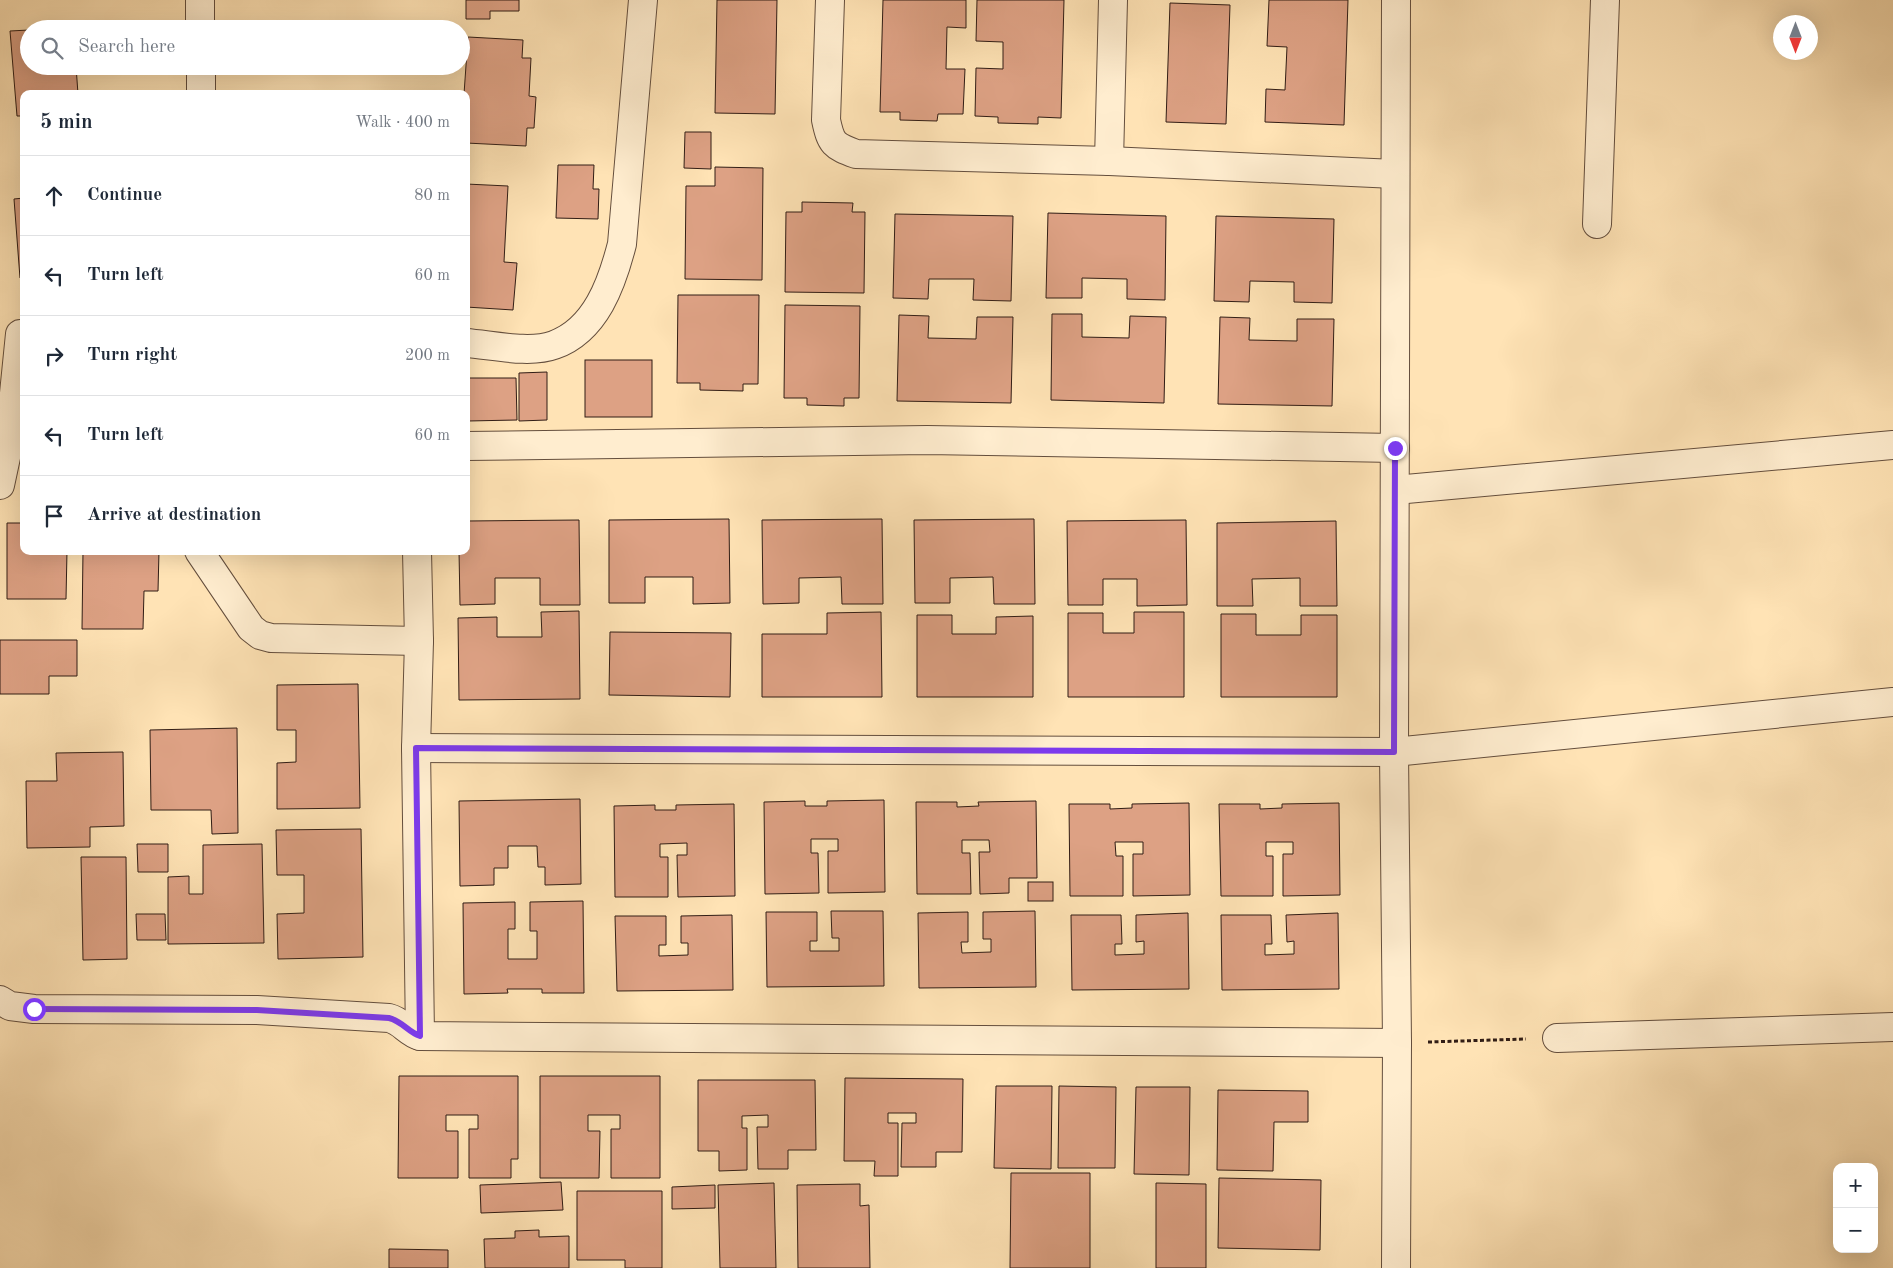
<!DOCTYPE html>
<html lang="en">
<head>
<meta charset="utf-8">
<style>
  :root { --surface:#fff; --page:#f6f6f7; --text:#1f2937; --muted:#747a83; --line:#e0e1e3 }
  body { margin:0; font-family:"Old Standard TT",serif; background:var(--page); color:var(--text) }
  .controls { position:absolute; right:15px; bottom:15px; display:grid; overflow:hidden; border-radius:10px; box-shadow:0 5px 20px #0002 }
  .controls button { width:45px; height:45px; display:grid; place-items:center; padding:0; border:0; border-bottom:1px solid var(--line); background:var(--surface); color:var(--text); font:25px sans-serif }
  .compass { position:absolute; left:1773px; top:15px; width:45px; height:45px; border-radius:50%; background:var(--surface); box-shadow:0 5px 20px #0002; rotate:180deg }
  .stop { position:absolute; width:15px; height:15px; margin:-11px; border:4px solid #7c3aed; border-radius:50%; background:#fff }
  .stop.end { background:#7c3aed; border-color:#fff; box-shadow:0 1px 5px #0008 }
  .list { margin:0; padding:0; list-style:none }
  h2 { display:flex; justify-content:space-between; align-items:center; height:65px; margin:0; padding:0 20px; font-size:21px }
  h2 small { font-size:16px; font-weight:400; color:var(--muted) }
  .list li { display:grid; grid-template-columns:32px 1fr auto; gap:15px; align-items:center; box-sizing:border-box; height:80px; padding:0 20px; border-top:1px solid var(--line) }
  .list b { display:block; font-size:19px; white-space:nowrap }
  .list em { font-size:16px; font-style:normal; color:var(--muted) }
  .icon { flex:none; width:28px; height:28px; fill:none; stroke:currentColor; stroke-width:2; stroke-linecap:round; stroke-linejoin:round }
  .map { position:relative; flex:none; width:1893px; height:1268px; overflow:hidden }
  .search { position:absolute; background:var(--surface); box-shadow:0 5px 20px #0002; left:20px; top:20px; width:450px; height:55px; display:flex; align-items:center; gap:12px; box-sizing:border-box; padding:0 18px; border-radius:28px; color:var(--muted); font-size:19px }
  .panel { position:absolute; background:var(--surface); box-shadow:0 5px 20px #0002; left:20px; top:90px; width:450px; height:465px; border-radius:10px }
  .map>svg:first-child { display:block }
</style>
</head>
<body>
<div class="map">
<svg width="1893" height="1268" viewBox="0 0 1893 1268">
  <rect width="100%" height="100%" fill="#ffe3b5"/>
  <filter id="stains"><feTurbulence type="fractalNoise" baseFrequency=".004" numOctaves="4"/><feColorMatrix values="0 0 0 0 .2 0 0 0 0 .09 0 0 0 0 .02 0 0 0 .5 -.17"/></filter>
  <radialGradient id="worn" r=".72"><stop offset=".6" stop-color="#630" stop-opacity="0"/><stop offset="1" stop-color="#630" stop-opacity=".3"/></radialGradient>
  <g fill="#dda184" stroke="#311d15">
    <path d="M466,0H519V11H490V19H466Z"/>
    <path d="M717,0H777L775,114L715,113Z"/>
    <path d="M883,0H966V28L947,27L946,69H965L963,114H938L937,121L900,120V112H880Z"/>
    <path d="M977,0H1064L1061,118L1038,117V124L998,123V117L975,116L976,68L1003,69V42L976,41Z"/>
    <path d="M1269,0H1348L1344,125L1265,122L1266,89L1285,90L1287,47L1267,46Z"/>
    <path d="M1170,3L1230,5L1226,124L1166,122Z"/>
    <path d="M29,30V66H76L78,94H24V116H17L10,31Z"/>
    <path d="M468,37L523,40L522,58H531L529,96L536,97L534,128H527L526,146L466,143V94H464Z"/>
    <path d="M685,132H711V169L684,168Z"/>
    <path d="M558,165H594L593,189H599L598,219L556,218Z"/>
    <path d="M715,167L763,168L762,280L685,279L686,186H715Z"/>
    <path d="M466,184L508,186L504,262L517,263L513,310L466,307Z"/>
    <path d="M24,198V278H20L14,199Z"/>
    <path d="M802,202L853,203L852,212H865L864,293L785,292L786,212H802Z"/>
    <path d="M1048,213L1166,216L1165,300L1127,299V279L1082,278V298H1046Z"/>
    <path d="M895,214L1013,216L1011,301L973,300L974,279H929L928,299L893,298Z"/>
    <path d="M1216,216L1334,219L1332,303L1294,302V282L1250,281L1249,302L1214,301Z"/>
    <path d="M678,295H759L758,384H743V391L700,390V383H677Z"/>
    <path d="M785,305L860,306L859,398H844V406L807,405V398H784Z"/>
    <path d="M1052,314H1082V337L1129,338L1130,316L1166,317L1164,403L1051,400Z"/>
    <path d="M899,315L929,316L928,338L976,339L977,317H1013L1011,403L897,401Z"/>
    <path d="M1220,317L1250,318L1249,340L1297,341V319H1334L1332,406L1218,404Z"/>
    <rect x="585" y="360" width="67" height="57"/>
    <path d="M547,372V420L519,421V373Z"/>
    <path d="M468,378H516L517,420L468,421Z"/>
    <path d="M729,519L730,603L693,604V577H645V603H609V520Z"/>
    <path d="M882,519L883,604H842L841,577L799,578V603L763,604L762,520Z"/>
    <path d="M1034,519L1035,604H994L993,577L950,578V603H915L914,520Z"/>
    <path d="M579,520L580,605H540V578H495V604L460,605L459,551H466V521Z"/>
    <path d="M1186,520L1187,605L1137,606V579H1103V605H1068L1067,521Z"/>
    <path d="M1336,521L1337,606H1300V578L1252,579L1253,606H1217V523Z"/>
    <path d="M7,523H24V551H67L66,599H7Z"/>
    <path d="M83,551H159L158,591H144L143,629H82Z"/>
    <path d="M579,611L580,699L459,700L458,618L497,617V637H542L541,612Z"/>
    <path d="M881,612L882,697H762V634H827V613Z"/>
    <path d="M1134,612H1184V697H1068V613H1103V633H1134Z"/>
    <path d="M1221,614H1256V635H1301V615H1337V697H1221Z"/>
    <path d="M917,615H952V634H996V617L1033,616V697H917Z"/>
    <path d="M610,632L731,633L730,697L609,695Z"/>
    <path d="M0,640H77V676H49V694H0Z"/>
    <path d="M358,684L360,808L277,809V763L296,762V730H277V685Z"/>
    <path d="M237,728L238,833L212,834L211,810H151L150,730Z"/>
    <path d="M123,752L124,826L90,827V847L27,848L26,781H57L56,753Z"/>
    <path d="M580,799L581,884L545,885V867H538L537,846H508V868H494V885L460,886L459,801Z"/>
    <path d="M884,800L885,892L828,893V851H838V839H811V853H818L819,893L765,894L764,802L805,801V806H827V801Z"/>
    <path d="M1036,801L1037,878H1009V893L980,894L979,852H990L989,840H962V853H970L971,894H917L916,802H957V807L979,806L978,802Z"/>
    <path d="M1189,803L1190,895L1133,896V854H1143V842H1115L1116,856H1123V896H1070L1069,804H1110V809L1132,808V804Z"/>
    <path d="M1339,803L1340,895L1283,896V854H1293V842H1266V856H1273V896H1221L1219,804H1260V809L1282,808V804Z"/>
    <path d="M734,804L735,896L678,897L677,855H687V843L660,844V857H668V897H615L614,806L655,805V810H676V805Z"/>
    <path d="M361,829L363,957L278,959L277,914L304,913V875H277L276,830Z"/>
    <path d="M137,844H168V872H138Z"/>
    <path d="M262,844L264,943L168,944V877L189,876V894H203V845Z"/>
    <path d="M81,857H126L127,959L83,960Z"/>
    <rect x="1028" y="882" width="25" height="19"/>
    <path d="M583,901L584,993H542V989H507L508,993L464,994L463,903L515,902V929H508V959H537V931H530V902Z"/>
    <path d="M831,911H883L884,986L767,987L766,912H817V941H810V951H839V938H832Z"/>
    <path d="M1035,911L1036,987L919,988L918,913L968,912V942H961L962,953L991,952V939H983V912Z"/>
    <path d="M1188,913L1189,989L1072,990L1071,915H1121L1122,944H1115V955L1144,954V941L1136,942V915Z"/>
    <path d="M1338,913L1339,989L1222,990L1221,915H1271L1272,944H1265V955L1294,954V941L1287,942L1286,915Z"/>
    <path d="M136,914H165L166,940H137Z"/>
    <path d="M732,915L733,990L617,991L615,916H666V945H659V956L688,955V943H681V916Z"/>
    <path d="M399,1076H518V1159H511V1178H469V1129H478V1115H446V1131H458V1178H398Z"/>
    <path d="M540,1076H660V1178H611V1129H620V1115H588V1131H600L599,1178H540Z"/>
    <path d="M845,1078L963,1079L962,1152H936V1167H901L902,1123H916V1113H888V1123H898V1176H874L875,1161H844Z"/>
    <path d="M698,1080H815L816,1150H788V1169H758L757,1127H768V1115L742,1116V1128H747V1170L719,1171V1151H698Z"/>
    <path d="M996,1086H1052L1051,1169L994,1168Z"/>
    <path d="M1059,1086L1116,1087L1115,1168H1058Z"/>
    <path d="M1136,1087H1190L1189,1175L1134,1174Z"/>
    <path d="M1218,1090L1308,1091V1122H1274L1273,1171L1217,1170Z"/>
    <path d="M1011,1173H1090V1268H1010Z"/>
    <path d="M1219,1178L1321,1180L1320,1250L1218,1248Z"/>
    <path d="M561,1182L563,1210L481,1213L480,1185Z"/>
    <path d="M774,1183L776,1268H720L718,1185Z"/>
    <path d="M1156,1183L1206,1184V1268H1156Z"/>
    <path d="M860,1184V1206L869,1205L870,1268H798L797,1185Z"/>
    <path d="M715,1185V1208L672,1209V1187Z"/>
    <path d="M577,1191H662V1268H625V1260H577Z"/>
    <path d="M539,1230V1237L569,1236V1268H485L484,1239L515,1238V1231Z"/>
    <path d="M389,1249L448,1250V1268H389Z"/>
  </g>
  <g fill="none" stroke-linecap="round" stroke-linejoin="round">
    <defs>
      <g id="minor">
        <path d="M200,0V29"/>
        <path d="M830,0L826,120C831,144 834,146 856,154L1109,161L1395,174"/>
        <path d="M201,66V94"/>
        <path d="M1109,161L1113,0"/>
        <path d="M1597,224L1605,0"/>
        <path d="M466,343C492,345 530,354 554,345C596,330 612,283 622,244L643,0"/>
        <path d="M466,446L927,440L1395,448"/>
        <path d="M0,485L9,443L20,334"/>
        <path d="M1395,490L1893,445"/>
        <path d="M199,551L251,628L260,635L271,638L419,641"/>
        <path d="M417,551L419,641L416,748L420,1036"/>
        <path d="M416,748L1394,752L1893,702"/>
        <path d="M0,1000L10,1006L34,1009L257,1010L389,1018C402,1021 408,1033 420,1036L1397,1043"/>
        <path d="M1557,1038L1893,1027"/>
        <path d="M1396,1268L1397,1043L1394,752L1396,0"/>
      </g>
    </defs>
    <use href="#minor" stroke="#644e3d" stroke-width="30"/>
    <path stroke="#311d15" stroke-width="3" stroke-dasharray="4 2.5" stroke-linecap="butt" d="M1428,1042L1526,1039"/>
    <use href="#minor" stroke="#ffedcf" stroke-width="28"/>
  </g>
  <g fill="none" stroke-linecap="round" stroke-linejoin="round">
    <path stroke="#7c3aed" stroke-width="6" d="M34,1009L257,1010L389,1018C402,1021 408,1032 420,1036L416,748L1394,752L1395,448"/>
  </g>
  <rect width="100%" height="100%" filter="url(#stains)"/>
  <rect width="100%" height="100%" fill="url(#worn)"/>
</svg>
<div class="controls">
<button>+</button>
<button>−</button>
</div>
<svg class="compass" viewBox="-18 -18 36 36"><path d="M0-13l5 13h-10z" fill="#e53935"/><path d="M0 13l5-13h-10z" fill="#747a83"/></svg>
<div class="stop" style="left:34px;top:1009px"></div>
<div class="stop end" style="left:1395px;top:448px"></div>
<div class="search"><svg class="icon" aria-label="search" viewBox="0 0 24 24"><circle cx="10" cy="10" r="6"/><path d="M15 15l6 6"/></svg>Search here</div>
<section class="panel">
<h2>5 min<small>Walk · 400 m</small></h2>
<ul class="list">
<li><svg class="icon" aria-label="ahead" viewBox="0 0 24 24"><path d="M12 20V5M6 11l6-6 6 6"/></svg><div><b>Continue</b></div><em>80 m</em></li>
<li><svg class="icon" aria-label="left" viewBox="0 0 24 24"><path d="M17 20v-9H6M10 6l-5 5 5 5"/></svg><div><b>Turn left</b></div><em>60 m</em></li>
<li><svg class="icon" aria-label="right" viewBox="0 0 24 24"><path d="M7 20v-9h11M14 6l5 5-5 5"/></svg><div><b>Turn right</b></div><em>200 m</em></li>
<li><svg class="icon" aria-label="left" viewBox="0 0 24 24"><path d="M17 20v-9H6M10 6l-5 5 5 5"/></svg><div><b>Turn left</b></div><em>60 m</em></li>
<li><svg class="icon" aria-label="arrive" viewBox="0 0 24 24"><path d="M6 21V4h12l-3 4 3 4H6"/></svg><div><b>Arrive at destination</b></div></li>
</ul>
</section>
</div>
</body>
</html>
